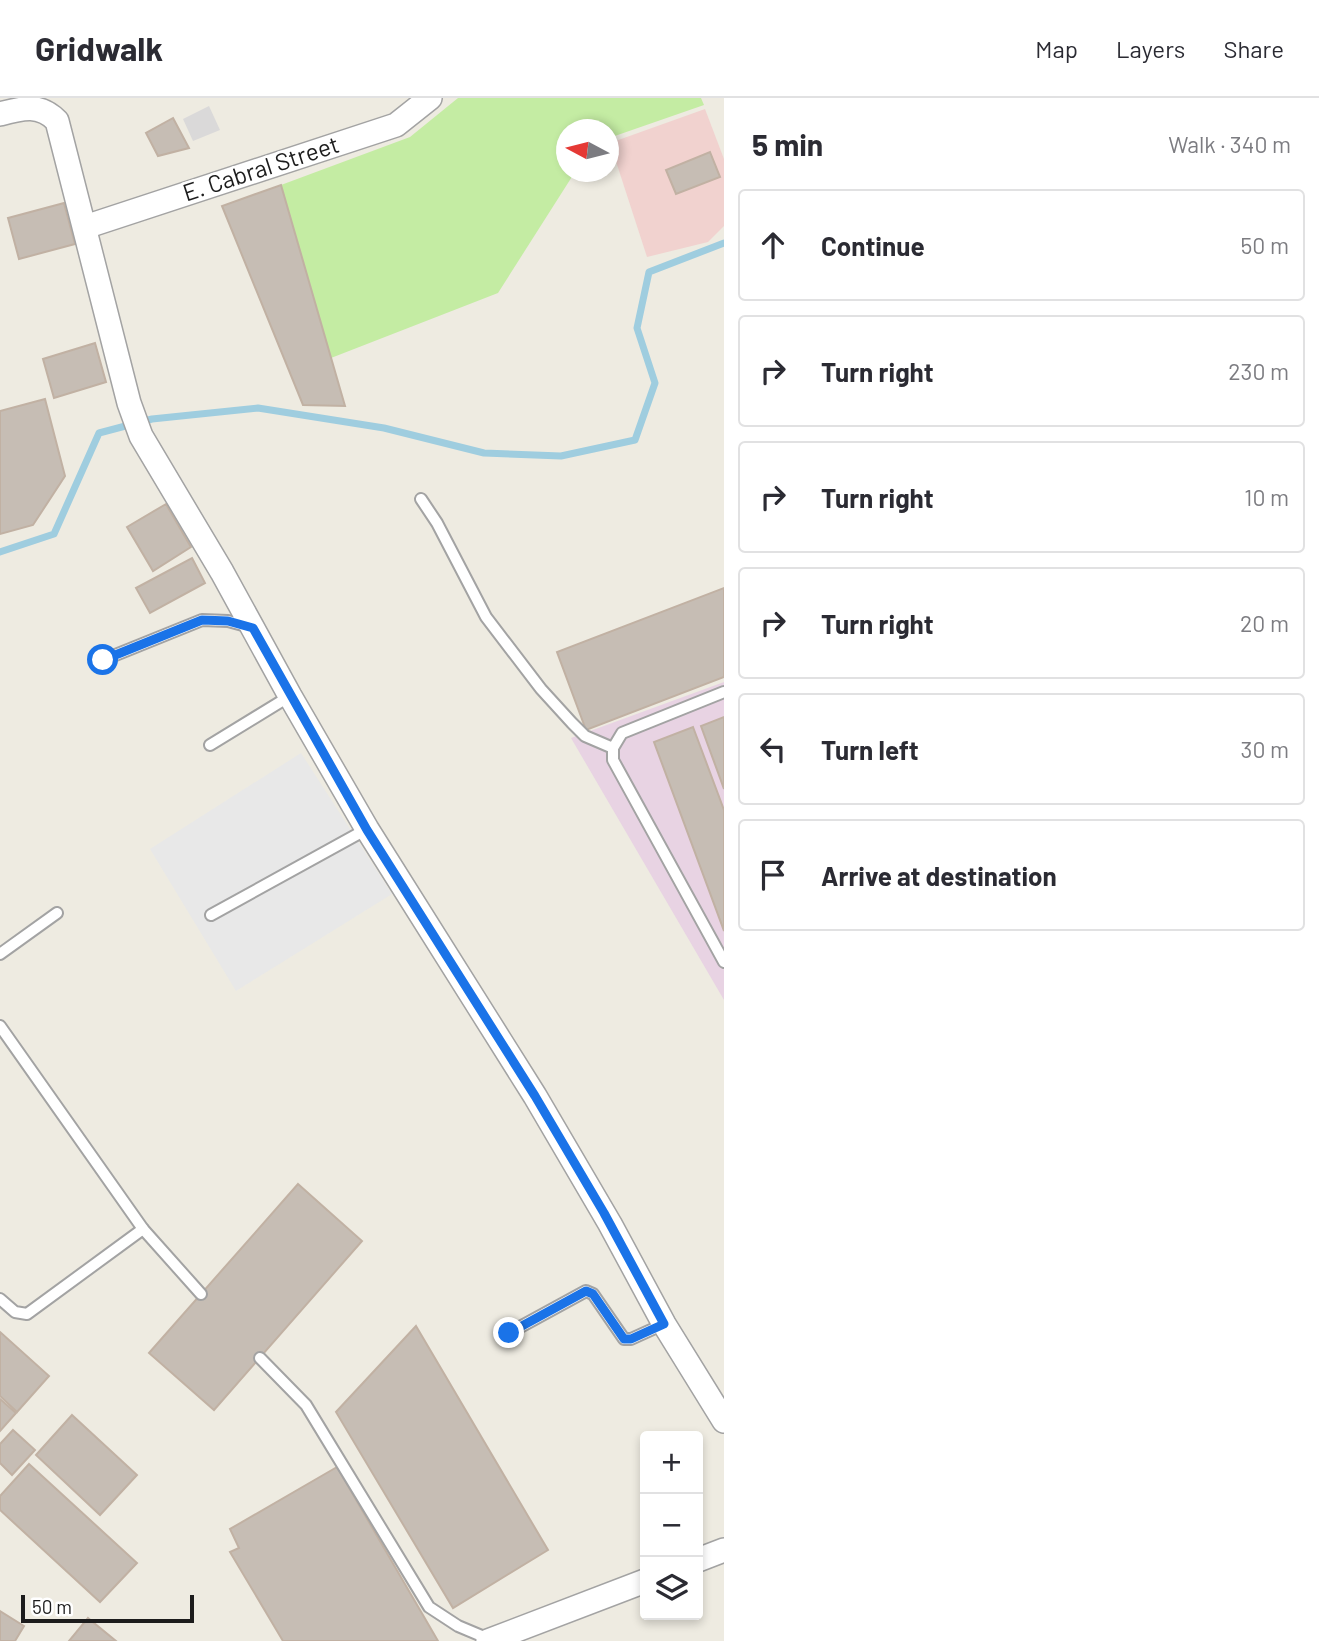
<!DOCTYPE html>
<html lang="en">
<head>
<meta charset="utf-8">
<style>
  :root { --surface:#fff; --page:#f7f7f7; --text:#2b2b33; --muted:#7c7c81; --line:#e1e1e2 }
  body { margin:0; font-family:Barlow,sans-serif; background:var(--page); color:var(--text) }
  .controls { position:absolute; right:21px; bottom:21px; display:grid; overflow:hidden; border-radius:7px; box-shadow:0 4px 10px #0003 }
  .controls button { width:63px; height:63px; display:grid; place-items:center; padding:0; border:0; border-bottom:2px solid var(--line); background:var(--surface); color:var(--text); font:35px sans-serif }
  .compass { position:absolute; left:556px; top:21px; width:63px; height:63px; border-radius:50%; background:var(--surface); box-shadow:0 4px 10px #0003; rotate:277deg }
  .scale { position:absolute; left:21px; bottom:18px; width:173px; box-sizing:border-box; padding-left:7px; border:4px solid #1c1c1c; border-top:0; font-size:19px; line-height:24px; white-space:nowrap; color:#1c1c1c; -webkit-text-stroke:5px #fff; paint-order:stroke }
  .stop { position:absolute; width:21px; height:21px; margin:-16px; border:5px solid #1a73e8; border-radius:50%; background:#fff }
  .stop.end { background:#1a73e8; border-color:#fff; box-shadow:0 2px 7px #0008 }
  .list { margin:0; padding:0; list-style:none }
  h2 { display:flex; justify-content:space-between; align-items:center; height:91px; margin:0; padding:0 28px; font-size:30px }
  h2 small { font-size:23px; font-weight:400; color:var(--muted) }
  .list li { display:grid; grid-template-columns:46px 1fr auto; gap:21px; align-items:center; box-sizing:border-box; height:112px; margin:0 14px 14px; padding:0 14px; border:2px solid var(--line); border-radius:7px }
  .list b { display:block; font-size:26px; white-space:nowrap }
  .list em { font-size:23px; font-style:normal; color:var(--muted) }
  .icon { flex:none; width:38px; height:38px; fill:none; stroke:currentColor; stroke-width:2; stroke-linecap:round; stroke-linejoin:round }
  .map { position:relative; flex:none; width:724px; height:1543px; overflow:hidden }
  header { display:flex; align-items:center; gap:42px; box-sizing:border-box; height:98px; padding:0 35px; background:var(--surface); border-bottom:2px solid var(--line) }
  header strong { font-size:33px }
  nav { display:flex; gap:38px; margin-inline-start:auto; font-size:24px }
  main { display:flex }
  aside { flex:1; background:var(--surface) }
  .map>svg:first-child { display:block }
</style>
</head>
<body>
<header>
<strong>Gridwalk</strong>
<nav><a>Map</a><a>Layers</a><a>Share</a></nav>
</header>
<main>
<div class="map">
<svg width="724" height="1543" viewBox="0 0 724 1543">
  <rect width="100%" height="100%" fill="#eeebe1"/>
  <path fill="#dad9d9" d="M209,8L220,32L193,43L183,21Z"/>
  <path fill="#f1d2cf" d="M705,11L724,61V128L708,144L647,159L610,45Z"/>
  <path fill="#e8d3e3" d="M724,584V902L571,640Z"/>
  <path fill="#c4eca3" d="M458,0H701L704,7L609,40L608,32H566V74H575L498,195L331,260L281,87L410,39Z"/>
  <path fill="#e8e8e8" d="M301,655L392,796L236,893L150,751Z"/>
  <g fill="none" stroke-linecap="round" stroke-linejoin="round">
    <path stroke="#9fcddf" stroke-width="7" d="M0,454L54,436L99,335L152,321L258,310L384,330L484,355L561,358L635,342L655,285L637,230L649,174L724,145"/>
  </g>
  <g fill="#c6bdb4" stroke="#c1b1a3" stroke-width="2">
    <path d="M173,20L189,50L158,58L146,35Z"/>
    <path d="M710,54L720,79L676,96L666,72Z"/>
    <path d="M281,87L345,308L303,307L222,108Z"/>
    <path d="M64,105L75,146L19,161L8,120Z"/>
    <path d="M95,245L106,284L54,300L43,261Z"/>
    <path d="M45,301L65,378L33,427L0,436V313Z"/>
    <path d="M166,406L191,449L153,473L127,429Z"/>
    <path d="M192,460L205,485L150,515L136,490Z"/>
    <path d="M724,490V579L586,632L557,554Z"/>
    <path d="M724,619V691L701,628Z"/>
    <path d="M693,629L724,712V833L654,644Z"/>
    <path d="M298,1086L362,1143L214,1312L149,1255Z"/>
    <path d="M416,1228L548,1452L453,1510L336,1314Z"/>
    <path d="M0,1234L49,1278L17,1314L0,1298Z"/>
    <path d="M0,1301L16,1315L0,1333Z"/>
    <path d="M72,1317L137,1377L100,1417L36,1357Z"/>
    <path d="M13,1332L35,1352L12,1377L0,1365V1346Z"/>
    <path d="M29,1366L137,1465L100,1504L0,1412V1398Z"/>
    <path d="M337,1369L438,1543H283L230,1454L239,1450L230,1431Z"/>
    <path d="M0,1513L24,1528L15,1543H0Z"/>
    <path d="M88,1520L116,1543H69Z"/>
  </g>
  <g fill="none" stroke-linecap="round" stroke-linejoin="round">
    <defs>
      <g id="lane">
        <path d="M421,401L437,425L486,519L541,591L572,625L585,638L613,650"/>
        <path d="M103,562L202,522L228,523L250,529"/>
        <path d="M724,594L622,635L613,650V662L724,864"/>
        <path d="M210,647L290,598"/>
        <path d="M211,817L367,731"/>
        <path d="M0,856L57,815"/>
        <path d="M0,928L143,1131L201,1196"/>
        <path d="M0,1201L15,1214L27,1216L143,1131"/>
        <path d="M509,1235L586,1193L593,1196L624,1241H631L664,1226"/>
        <path d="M260,1260L306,1307L429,1509L458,1528L489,1541"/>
      </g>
      <g id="street">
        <path d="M0,16C22,10 40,5 57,23L129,305L141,338L222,474L290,598L367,731L535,998L610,1126L664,1226L724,1323"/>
        <path d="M85,129L396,27L430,0"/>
        <path d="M698,1462L724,1452"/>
        <path d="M488,1543L645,1483"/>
      </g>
    </defs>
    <use href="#lane" stroke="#a3a3a3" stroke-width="14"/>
    <use href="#street" stroke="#a3a3a3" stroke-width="26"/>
    <use href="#lane" stroke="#fff" stroke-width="10"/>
    <use href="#street" stroke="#fff" stroke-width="23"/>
  </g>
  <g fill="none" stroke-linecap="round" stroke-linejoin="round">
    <path stroke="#1a73e8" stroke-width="9" d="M103,562L202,522L228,523L253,530L367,732L535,998L604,1115L664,1226L631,1241H624L593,1196L586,1193L509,1235"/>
  </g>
  <g text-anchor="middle" stroke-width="5" stroke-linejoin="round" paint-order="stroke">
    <g font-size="24" fill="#1c1c1c" stroke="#fff">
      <text transform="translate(261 71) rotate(-18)" y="8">E. Cabral Street</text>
    </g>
  </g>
</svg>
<div class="controls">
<button>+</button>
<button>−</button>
<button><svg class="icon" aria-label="layers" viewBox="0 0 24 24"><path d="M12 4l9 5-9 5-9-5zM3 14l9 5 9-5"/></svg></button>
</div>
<svg class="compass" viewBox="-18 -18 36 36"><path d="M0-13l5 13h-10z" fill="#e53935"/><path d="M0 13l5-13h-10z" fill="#7c7c81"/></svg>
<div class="scale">50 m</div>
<div class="stop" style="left:103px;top:562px"></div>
<div class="stop end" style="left:509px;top:1235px"></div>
</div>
<aside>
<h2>5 min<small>Walk · 340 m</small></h2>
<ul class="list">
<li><svg class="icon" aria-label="ahead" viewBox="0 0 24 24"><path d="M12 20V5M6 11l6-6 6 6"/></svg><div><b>Continue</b></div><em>50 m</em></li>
<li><svg class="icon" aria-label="right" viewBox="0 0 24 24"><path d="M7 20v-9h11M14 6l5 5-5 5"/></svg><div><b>Turn right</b></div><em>230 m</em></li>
<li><svg class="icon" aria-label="right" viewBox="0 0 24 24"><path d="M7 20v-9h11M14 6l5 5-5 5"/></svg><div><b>Turn right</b></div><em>10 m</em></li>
<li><svg class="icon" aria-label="right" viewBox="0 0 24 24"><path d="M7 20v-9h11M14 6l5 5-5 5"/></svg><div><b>Turn right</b></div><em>20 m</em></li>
<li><svg class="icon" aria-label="left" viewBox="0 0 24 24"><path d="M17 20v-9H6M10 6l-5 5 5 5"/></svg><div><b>Turn left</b></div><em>30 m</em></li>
<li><svg class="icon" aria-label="arrive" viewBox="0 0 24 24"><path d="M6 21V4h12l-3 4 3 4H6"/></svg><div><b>Arrive at destination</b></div></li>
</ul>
</aside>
</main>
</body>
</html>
